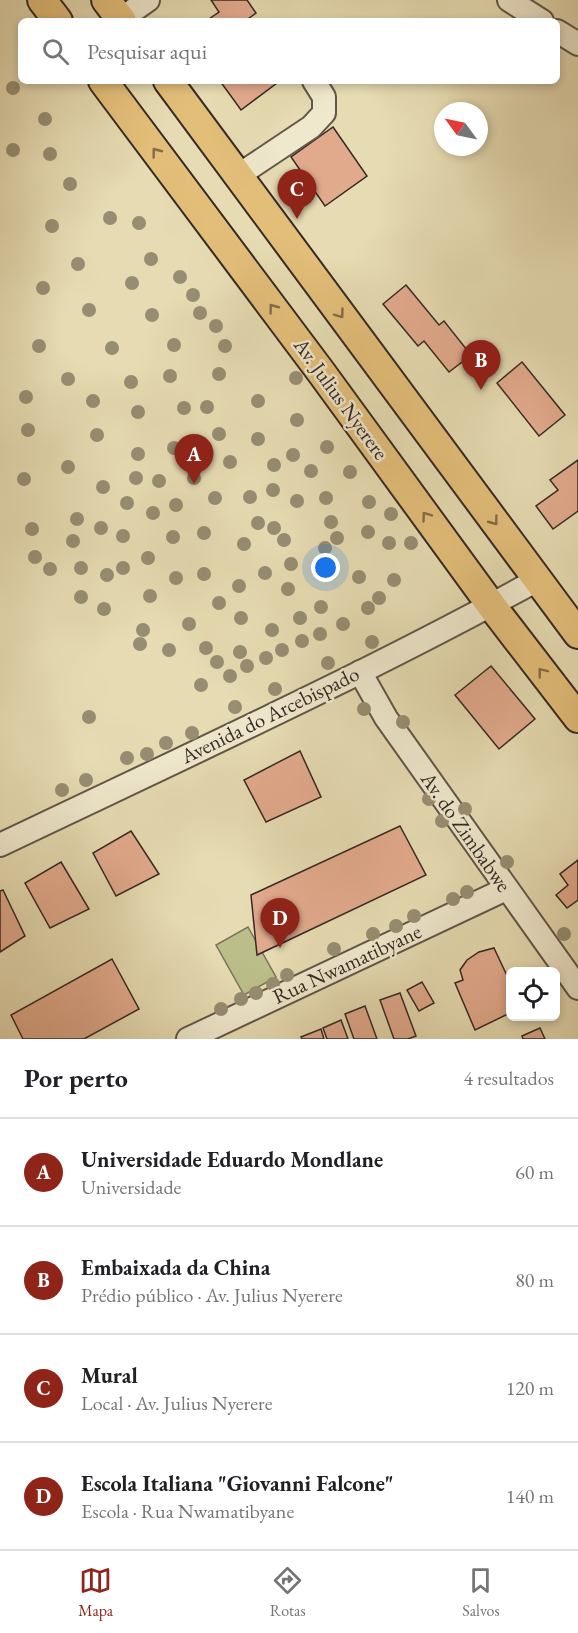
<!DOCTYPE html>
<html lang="pt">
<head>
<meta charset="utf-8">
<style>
  :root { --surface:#fff; --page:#f6f6f6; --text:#202124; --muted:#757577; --line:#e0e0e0; --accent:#8f2418 }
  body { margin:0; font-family:"EB Garamond",serif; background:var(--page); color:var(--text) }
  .controls { position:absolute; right:18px; bottom:18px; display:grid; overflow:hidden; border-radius:9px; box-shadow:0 3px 9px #0003 }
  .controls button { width:54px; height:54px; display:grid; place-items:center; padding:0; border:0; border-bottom:2px solid var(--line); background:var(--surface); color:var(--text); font:30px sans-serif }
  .compass { position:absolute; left:434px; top:102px; width:54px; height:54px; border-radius:50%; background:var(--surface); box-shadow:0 3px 9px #0003; rotate:303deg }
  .you { position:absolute; left:326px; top:568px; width:21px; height:21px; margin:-15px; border:4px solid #fff; border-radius:50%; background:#1a73e8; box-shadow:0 0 0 9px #1a73e833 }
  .badge { display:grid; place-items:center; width:39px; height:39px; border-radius:50%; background:var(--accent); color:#fff; font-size:20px; font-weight:700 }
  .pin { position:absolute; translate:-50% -50px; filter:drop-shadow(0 2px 3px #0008) }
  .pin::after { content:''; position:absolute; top:32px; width:21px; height:18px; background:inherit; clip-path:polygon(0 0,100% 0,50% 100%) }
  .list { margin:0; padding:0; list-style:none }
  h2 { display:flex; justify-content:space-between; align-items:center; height:78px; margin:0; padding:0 24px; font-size:26px }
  h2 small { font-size:20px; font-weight:400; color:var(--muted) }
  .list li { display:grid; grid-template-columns:39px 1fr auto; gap:18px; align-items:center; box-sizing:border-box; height:108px; padding:0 24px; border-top:2px solid var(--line) }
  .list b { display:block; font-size:22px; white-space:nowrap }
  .list p { margin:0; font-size:20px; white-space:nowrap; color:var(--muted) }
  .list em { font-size:20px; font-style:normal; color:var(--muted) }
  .icon { flex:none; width:33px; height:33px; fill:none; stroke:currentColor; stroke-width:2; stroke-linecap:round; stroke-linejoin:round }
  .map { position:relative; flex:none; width:578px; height:1039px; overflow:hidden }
  .search { position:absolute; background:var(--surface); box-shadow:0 3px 9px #0003; left:18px; right:18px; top:18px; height:66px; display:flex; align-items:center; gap:15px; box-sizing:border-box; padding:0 21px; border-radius:9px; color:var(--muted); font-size:22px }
  .sheet { height:510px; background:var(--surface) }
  nav { display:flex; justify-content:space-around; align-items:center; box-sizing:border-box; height:84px; border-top:2px solid var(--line); background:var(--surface); font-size:16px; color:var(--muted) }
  nav a { display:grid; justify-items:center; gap:3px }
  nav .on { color:var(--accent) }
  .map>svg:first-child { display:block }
</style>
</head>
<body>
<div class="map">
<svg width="578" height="1039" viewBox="0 0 578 1039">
  <rect width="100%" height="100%" fill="#e6dbb2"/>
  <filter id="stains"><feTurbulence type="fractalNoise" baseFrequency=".00333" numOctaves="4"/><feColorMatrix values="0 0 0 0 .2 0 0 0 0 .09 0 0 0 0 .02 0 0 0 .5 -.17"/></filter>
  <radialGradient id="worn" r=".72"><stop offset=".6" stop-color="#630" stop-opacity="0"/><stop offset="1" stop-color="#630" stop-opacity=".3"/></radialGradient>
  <path fill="#bbbe88" stroke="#787456" stroke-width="1.5" d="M248,927L276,977L244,995L216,945Z"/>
  <g fill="#e2aa8d" stroke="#352924" stroke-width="1.5">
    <path d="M211,0H247L256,13L245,21H206L219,12Z"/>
    <path d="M220,81H276L277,83L241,110Z"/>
    <path d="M333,127L367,176L325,206L291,157Z"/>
    <path d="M406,285L439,325L444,321L471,355L449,372L424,341L418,346L383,304Z"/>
    <path d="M522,362L565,415L539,436L497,383Z"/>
    <path d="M578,460V511L553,529L536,506L558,490L550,480Z"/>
    <path d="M491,666L535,719L499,749L455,695Z"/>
    <path d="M300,751L321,797L266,822L244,780Z"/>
    <path d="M400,826L426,875L257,955L251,895Z"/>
    <path d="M131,831L159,874L116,896L93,853Z"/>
    <path d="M578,860V900L567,908L556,895L568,885L560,874Z"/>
    <path d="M61,862L89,909L50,928L25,883Z"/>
    <path d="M3,890L25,936L0,952V891Z"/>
    <path d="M494,948L510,982V1013L475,1030L455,983L463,980L460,970L467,960L479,952Z"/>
    <path d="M112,959L139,1009L84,1039H23L11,1015Z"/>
    <path d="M422,982L434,1003L419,1011L407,990Z"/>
    <path d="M400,993L416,1036L408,1039H394L380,1000Z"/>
    <path d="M365,1006L377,1039H354L345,1014Z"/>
    <path d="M341,1020L348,1039H327L323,1028Z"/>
    <path d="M540,1028L545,1039H523L522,1036Z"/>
    <path d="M321,1029L324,1039H302L301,1037Z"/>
  </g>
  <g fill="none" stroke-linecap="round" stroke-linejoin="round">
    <defs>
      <g id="minor">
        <path d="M509,0L542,21"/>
        <path d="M121,19L148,0"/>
        <path d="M557,31L578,44"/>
        <path d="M239,175L311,127L324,113V97L314,81"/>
        <path d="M360,672L386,718L578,988"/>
        <path d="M0,845C180,759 362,676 537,580"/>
        <path d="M188,1039L506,889"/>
      </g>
      <g id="major">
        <path d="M42,0L58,21"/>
        <path d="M106,0L122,21"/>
        <path d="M103,81L321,372L491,605L578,718"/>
        <path d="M168,81L578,634"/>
      </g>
    </defs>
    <use href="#minor" stroke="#615648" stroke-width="26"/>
    <use href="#major" stroke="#352924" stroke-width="32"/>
    <use href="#minor" stroke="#efe8cd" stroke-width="22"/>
    <use href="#major" stroke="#e3be79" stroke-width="28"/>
  </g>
  <g fill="#978d72">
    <circle cx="13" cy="88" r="7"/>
    <circle cx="45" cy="119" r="7"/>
    <circle cx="13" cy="150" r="7"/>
    <circle cx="50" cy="154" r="7"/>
    <circle cx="70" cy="184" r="7"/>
    <circle cx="110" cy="218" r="7"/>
    <circle cx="139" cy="223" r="7"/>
    <circle cx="52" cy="226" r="7"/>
    <circle cx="151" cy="259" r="7"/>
    <circle cx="78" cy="264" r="7"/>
    <circle cx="180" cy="277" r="7"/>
    <circle cx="132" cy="283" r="7"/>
    <circle cx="43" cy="288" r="7"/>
    <circle cx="193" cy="295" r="7"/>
    <circle cx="89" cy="310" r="7"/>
    <circle cx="200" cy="313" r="7"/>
    <circle cx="152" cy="315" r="7"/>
    <circle cx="216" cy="326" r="7"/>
    <circle cx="174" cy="345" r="7"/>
    <circle cx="39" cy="346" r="7"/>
    <circle cx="225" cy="346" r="7"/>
    <circle cx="112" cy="348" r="7"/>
    <circle cx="219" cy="374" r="7"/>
    <circle cx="170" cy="376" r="7"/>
    <circle cx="296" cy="378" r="7"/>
    <circle cx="68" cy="379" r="7"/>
    <circle cx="131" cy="382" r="7"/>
    <circle cx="26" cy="397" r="7"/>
    <circle cx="93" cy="401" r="7"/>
    <circle cx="258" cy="401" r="7"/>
    <circle cx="207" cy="407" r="7"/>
    <circle cx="184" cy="408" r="7"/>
    <circle cx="138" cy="412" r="7"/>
    <circle cx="297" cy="420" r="7"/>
    <circle cx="28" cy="430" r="7"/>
    <circle cx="219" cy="434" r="7"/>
    <circle cx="97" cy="435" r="7"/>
    <circle cx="258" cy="439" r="7"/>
    <circle cx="327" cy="447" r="7"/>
    <circle cx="174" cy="448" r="7"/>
    <circle cx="138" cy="454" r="7"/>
    <circle cx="293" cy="455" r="7"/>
    <circle cx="230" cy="462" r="7"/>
    <circle cx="274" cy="465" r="7"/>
    <circle cx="68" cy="467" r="7"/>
    <circle cx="311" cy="471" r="7"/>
    <circle cx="350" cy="472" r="7"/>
    <circle cx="136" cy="478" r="7"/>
    <circle cx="194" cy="478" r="7"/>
    <circle cx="24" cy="479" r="7"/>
    <circle cx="159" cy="481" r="7"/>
    <circle cx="103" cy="487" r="7"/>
    <circle cx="273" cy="490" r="7"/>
    <circle cx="250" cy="497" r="7"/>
    <circle cx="215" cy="498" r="7"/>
    <circle cx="326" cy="498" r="7"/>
    <circle cx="297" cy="501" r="7"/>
    <circle cx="369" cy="502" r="7"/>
    <circle cx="127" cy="503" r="7"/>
    <circle cx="176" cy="505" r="7"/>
    <circle cx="153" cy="513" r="7"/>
    <circle cx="391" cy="514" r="7"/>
    <circle cx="77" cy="519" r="7"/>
    <circle cx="331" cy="522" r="7"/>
    <circle cx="258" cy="523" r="7"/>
    <circle cx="101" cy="528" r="7"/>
    <circle cx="274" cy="528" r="7"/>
    <circle cx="32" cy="529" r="7"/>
    <circle cx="368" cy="532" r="7"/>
    <circle cx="204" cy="533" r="7"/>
    <circle cx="123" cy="536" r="7"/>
    <circle cx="173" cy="537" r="7"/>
    <circle cx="337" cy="538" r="7"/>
    <circle cx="284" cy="540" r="7"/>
    <circle cx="73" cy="541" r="7"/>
    <circle cx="389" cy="543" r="7"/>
    <circle cx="411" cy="543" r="7"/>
    <circle cx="244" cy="544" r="7"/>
    <circle cx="325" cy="548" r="7"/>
    <circle cx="35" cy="557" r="7"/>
    <circle cx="148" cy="558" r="7"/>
    <circle cx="291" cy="564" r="7"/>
    <circle cx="81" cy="568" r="7"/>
    <circle cx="123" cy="568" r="7"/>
    <circle cx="50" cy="569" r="7"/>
    <circle cx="265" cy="573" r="7"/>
    <circle cx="331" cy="573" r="7"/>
    <circle cx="204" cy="574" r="7"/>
    <circle cx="107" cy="575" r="7"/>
    <circle cx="359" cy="577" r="7"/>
    <circle cx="176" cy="578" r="7"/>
    <circle cx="394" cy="580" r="7"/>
    <circle cx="239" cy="586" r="7"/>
    <circle cx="288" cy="589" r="7"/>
    <circle cx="150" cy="596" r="7"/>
    <circle cx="81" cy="597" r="7"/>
    <circle cx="379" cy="598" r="7"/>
    <circle cx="219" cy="603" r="7"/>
    <circle cx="321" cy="607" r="7"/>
    <circle cx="368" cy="608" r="7"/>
    <circle cx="104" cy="609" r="7"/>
    <circle cx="241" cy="618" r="7"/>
    <circle cx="300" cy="618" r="7"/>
    <circle cx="189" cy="624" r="7"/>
    <circle cx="343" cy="624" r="7"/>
    <circle cx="143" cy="630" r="7"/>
    <circle cx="272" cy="630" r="7"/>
    <circle cx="320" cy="634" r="7"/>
    <circle cx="302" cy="641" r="7"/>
    <circle cx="372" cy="642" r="7"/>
    <circle cx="140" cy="644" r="7"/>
    <circle cx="206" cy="648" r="7"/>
    <circle cx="169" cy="650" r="7"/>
    <circle cx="282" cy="650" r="7"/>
    <circle cx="240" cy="652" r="7"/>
    <circle cx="266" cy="658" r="7"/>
    <circle cx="217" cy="662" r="7"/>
    <circle cx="328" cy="663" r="7"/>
    <circle cx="247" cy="666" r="7"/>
    <circle cx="230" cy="676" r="7"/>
    <circle cx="201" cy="685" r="7"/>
    <circle cx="275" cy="689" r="7"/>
    <circle cx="235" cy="707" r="7"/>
    <circle cx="364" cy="709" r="7"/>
    <circle cx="89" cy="717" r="7"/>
    <circle cx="403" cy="722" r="7"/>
    <circle cx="192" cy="733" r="7"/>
    <circle cx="166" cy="743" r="7"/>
    <circle cx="147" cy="754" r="7"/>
    <circle cx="127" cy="758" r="7"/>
    <circle cx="86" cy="780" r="7"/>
    <circle cx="62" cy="790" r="7"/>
    <circle cx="429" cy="799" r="7"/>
    <circle cx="465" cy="809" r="7"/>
    <circle cx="442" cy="821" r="7"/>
    <circle cx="507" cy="862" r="7"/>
    <circle cx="467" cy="892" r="7"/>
    <circle cx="453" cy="899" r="7"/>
    <circle cx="414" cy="916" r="7"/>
    <circle cx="396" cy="926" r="7"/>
    <circle cx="373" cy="934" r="7"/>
    <circle cx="564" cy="934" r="7"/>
    <circle cx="334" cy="949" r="7"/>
    <circle cx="287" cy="975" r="7"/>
    <circle cx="273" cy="984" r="7"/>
    <circle cx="256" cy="993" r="7"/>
    <circle cx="241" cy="999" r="7"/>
    <circle cx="221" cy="1009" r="7"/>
  </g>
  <defs><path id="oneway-chevron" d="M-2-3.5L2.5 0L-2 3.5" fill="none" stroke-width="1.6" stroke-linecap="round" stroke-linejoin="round" transform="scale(1.5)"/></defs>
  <g stroke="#836c4a">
    <use href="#oneway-chevron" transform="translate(156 152) rotate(-127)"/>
    <use href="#oneway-chevron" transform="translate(273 308) rotate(-127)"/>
    <use href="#oneway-chevron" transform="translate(340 314) rotate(54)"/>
    <use href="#oneway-chevron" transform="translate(426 516) rotate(-126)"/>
    <use href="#oneway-chevron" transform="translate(494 521) rotate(53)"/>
    <use href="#oneway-chevron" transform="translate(542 672) rotate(-128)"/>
  </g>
  <g text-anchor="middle" stroke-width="5" stroke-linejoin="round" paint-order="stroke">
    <g font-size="21" fill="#352924" stroke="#efe8cd">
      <text transform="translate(341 399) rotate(54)" y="7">Av. Julius Nyerere</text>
      <text transform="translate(270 715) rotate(-26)" y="7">Avenida do Arcebispado</text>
      <text transform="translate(466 832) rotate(55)" y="7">Av. do Zimbabwe</text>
      <text transform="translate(347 964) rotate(-25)" y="7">Rua Nwamatibyane</text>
    </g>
  </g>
  <rect width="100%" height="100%" filter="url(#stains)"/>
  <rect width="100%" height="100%" fill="url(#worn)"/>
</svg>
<div class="controls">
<button><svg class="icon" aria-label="locate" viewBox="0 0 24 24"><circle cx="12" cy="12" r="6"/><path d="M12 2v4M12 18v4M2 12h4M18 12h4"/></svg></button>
</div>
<svg class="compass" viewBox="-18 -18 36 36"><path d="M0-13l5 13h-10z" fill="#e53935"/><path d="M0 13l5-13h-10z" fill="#757577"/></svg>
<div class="you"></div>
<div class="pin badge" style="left:194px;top:484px">A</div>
<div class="pin badge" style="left:481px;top:390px">B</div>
<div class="pin badge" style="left:297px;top:219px">C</div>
<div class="pin badge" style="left:280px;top:948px">D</div>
<div class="search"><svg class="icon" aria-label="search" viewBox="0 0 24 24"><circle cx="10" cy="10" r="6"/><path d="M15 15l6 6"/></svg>Pesquisar aqui</div>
</div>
<section class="sheet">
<h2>Por perto<small>4 resultados</small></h2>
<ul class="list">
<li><span class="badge">A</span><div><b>Universidade Eduardo Mondlane</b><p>Universidade</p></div><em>60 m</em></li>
<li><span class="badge">B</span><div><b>Embaixada da China</b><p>Prédio público · Av. Julius Nyerere</p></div><em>80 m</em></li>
<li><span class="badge">C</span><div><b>Mural</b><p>Local · Av. Julius Nyerere</p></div><em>120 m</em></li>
<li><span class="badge">D</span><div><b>Escola Italiana &quot;Giovanni Falcone&quot;</b><p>Escola · Rua Nwamatibyane</p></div><em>140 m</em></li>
</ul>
</section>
<nav>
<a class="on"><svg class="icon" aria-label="map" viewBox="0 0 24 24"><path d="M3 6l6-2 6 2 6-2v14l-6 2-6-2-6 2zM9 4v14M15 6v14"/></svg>Mapa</a>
<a><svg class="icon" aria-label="directions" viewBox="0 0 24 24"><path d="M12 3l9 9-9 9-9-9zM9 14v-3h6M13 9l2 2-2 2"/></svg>Rotas</a>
<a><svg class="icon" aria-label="saved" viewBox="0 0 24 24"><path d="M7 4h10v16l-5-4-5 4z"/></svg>Salvos</a>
</nav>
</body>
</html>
